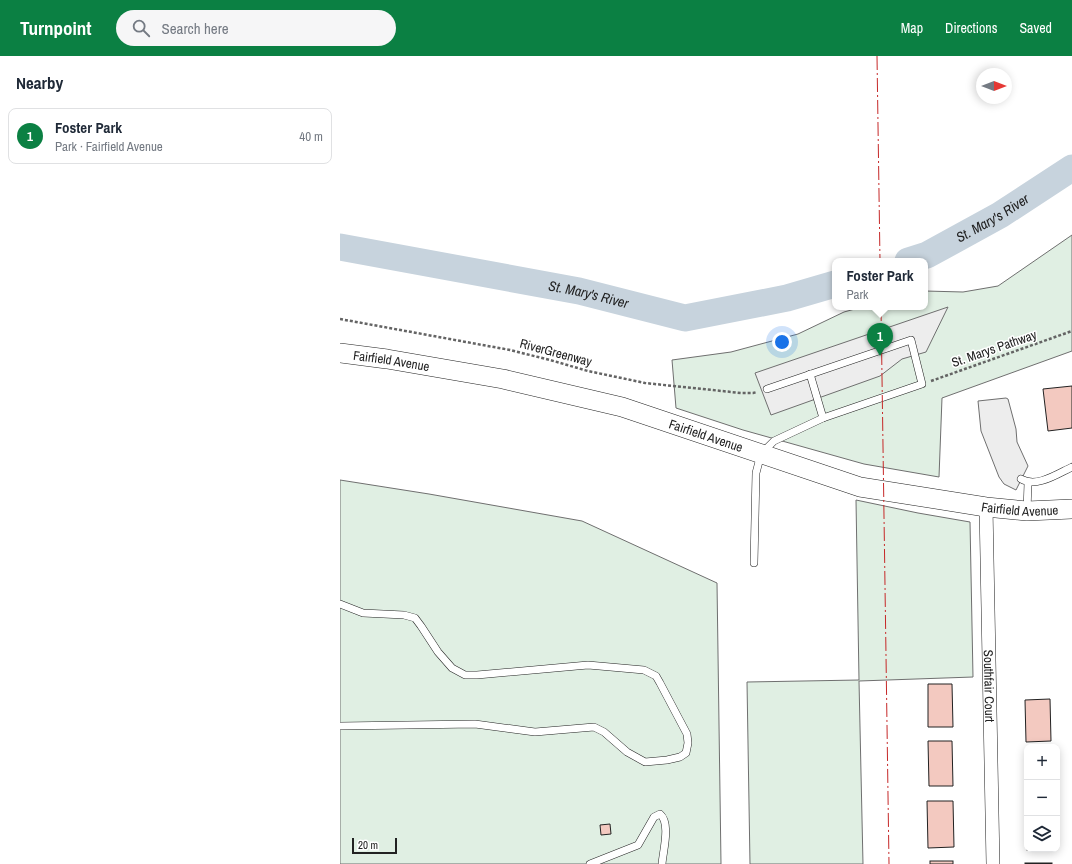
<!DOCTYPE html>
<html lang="en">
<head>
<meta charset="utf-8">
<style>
  :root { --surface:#fff; --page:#f6f6f7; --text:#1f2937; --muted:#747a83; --line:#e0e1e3; --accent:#0b8043 }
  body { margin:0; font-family:"Archivo Narrow",sans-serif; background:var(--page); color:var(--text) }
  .controls { position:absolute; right:12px; bottom:12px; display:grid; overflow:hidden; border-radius:8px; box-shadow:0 2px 10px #0003 }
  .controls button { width:36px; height:36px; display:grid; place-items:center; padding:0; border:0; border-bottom:1px solid var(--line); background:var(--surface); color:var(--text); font:20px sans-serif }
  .compass { position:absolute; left:636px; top:12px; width:36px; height:36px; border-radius:50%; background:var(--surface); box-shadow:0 2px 10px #0003; rotate:90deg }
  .scale { position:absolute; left:12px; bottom:10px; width:45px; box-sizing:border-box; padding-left:4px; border:2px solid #222; border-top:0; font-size:11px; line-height:14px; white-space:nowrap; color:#222; -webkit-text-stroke:3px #fff; paint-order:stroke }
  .you { position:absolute; left:442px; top:286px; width:14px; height:14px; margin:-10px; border:3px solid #fff; border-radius:50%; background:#1a73e8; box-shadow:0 0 0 6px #1a73e833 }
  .badge { display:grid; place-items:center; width:26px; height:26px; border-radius:50%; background:var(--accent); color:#fff; font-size:13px; font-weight:700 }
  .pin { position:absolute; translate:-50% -33px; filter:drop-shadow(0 1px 2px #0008) }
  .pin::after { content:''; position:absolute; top:21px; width:14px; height:12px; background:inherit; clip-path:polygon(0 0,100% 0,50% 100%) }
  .popup { position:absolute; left:492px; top:202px; width:96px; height:52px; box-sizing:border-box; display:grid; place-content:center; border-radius:8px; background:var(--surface); filter:drop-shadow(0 1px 3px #0005); font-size:13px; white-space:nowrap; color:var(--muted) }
  .popup b { font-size:15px; color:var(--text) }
  .popup::after { content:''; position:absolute; left:50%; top:100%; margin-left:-8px; border:8px solid transparent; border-top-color:var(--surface) }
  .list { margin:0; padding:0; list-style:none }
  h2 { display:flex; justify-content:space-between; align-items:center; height:52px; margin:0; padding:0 16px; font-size:17px }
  h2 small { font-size:13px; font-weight:400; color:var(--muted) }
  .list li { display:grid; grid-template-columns:26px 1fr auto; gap:12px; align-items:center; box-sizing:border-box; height:56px; margin:0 8px 8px; padding:0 8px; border:1px solid var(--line); border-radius:8px }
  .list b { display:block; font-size:15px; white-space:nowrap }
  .list p { margin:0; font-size:13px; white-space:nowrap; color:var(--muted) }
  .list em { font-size:13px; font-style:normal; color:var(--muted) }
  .icon { flex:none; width:22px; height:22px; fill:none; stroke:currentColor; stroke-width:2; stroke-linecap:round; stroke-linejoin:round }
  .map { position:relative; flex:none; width:732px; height:808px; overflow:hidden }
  header { display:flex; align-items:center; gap:24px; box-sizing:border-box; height:56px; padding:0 20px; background:var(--accent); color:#fff }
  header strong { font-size:19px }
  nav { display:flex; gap:22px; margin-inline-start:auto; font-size:14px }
  .search { width:280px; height:36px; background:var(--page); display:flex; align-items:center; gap:10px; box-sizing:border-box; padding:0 14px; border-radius:22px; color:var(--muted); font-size:15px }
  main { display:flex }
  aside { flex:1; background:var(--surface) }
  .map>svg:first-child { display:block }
</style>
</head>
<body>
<header>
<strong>Turnpoint</strong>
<div class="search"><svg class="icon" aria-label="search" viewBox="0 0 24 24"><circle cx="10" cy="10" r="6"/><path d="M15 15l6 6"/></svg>Search here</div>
<nav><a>Map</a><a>Directions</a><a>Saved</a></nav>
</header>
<main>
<aside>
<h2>Nearby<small></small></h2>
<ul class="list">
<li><span class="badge">1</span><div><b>Foster Park</b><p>Park · Fairfield Avenue</p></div><em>40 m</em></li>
</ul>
</aside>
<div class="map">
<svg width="732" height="808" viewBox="0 0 732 808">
  <rect width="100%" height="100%" fill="#fff"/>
  <g fill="#e0efe3" stroke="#6f6f6f">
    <path d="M732,179V295L602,342L599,421L524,408L403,374L336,352L332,304L391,296L458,278L504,256L522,251H585V235L623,236L658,230Z"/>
    <path d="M0,424L89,438L242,465L377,527L381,808H0Z"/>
    <path d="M516,444L578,457L630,466L633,621L519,625L523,808H410L407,626L519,624Z"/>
  </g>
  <g fill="#ededed" stroke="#6f6f6f">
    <path d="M608,251L586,296L562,303L540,320L431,359L415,317Z"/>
    <path d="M666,342L668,343L676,373L677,386L688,410L676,434L664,428L659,421L641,375L638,345Z"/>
  </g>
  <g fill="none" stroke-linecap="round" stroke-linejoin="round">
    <g stroke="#c7d3dd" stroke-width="27">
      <path id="s1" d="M0,191L239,235L345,262L447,242L495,228"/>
      <path id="s2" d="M568,205L587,199L660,159L732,112"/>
    </g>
  </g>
  <g fill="#f3c9c0" stroke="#222">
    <path d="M732,330V372L708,375L703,333Z"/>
    <path d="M588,628H612L613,671H588Z"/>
    <path d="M710,643L711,685L686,686L685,644Z"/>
    <path d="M588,685H612L613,730H589Z"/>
    <rect x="686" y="696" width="1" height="25"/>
    <path d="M717,696H718L719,740H717Z"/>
    <path d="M587,745H613L614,791L588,792Z"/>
    <path d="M270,768L271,778L261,779L260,769Z"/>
    <rect x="687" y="793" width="23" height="1"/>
    <rect x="590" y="805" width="23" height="3"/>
    <rect x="685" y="807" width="27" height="1"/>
  </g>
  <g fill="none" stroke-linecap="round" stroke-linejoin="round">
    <defs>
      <g id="service">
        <path d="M470,318L483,362"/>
        <path d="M681,423C697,432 717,418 732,411"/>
        <path d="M687,455L688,427"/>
        <path d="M414,507L416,417L421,398L434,385L483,362L582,328L571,284L427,333"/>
        <path d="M0,548L23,557L64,559L75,562L81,570L98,596L112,612L125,619H137L248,609L304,614L316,620L320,627L347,678L348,687L346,697L340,701L327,704L305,706L287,696L264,676L254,671L195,676L135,668L0,670"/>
        <path d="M250,808L298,789L314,761L320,758C331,767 323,795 322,808"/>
      </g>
      <g id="minor">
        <path id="s3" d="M646,451L653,808"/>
      </g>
      <g id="secondary">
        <path id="s4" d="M0,297L47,303L163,323L282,351L520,431L646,451L687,455L732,453"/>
      </g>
    </defs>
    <use href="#service" stroke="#222" stroke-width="8"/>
    <use href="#minor" stroke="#222" stroke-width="14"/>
    <use href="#secondary" stroke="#222" stroke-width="20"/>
    <g stroke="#646464" stroke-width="2.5" stroke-dasharray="3 2" stroke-linecap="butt">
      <path d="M0,263L170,294L210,304L248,315L305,327L401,337H413L417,336"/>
      <path d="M591,325L732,275"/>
    </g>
    <use href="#service" stroke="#fff" stroke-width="7"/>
    <use href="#minor" stroke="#fff" stroke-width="13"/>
    <use href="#secondary" stroke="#fff" stroke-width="19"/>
    <g stroke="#c62828" stroke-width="1" stroke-dasharray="14 3 2 3" stroke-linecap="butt">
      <path d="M537,0L540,205"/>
      <path d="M541,251L549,808"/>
    </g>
  </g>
  <g text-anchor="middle" stroke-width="3" stroke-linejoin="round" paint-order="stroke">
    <g font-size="13" fill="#222" stroke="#fff">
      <text transform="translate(654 292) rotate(-19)" y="5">St. Marys Pathway</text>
      <text transform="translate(216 296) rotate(15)" y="5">RiverGreenway</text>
      <text dy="5" stroke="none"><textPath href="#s4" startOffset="52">Fairfield Avenue</textPath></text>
      <text dy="5" stroke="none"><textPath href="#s4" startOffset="376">Fairfield Avenue</textPath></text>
      <text dy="5" stroke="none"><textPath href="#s4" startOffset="700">Fairfield Avenue</textPath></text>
      <text dy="5" stroke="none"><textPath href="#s3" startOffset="179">Southfair Court</textPath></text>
    </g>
    <g font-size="14" font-style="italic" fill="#222" stroke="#fff">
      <text dy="5" stroke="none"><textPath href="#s2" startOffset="95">St. Mary's River</textPath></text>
      <text dy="5" stroke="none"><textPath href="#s1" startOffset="253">St. Mary's River</textPath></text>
    </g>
  </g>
</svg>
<div class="controls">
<button>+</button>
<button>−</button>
<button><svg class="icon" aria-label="layers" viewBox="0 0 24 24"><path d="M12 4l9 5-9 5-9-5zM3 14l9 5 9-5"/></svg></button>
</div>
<svg class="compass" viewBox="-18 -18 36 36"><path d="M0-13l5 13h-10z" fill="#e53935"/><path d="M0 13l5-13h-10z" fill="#747a83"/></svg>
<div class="scale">20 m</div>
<div class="you"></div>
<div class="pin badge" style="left:540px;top:300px">1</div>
<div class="popup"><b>Foster Park</b>Park</div>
</div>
</main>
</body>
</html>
